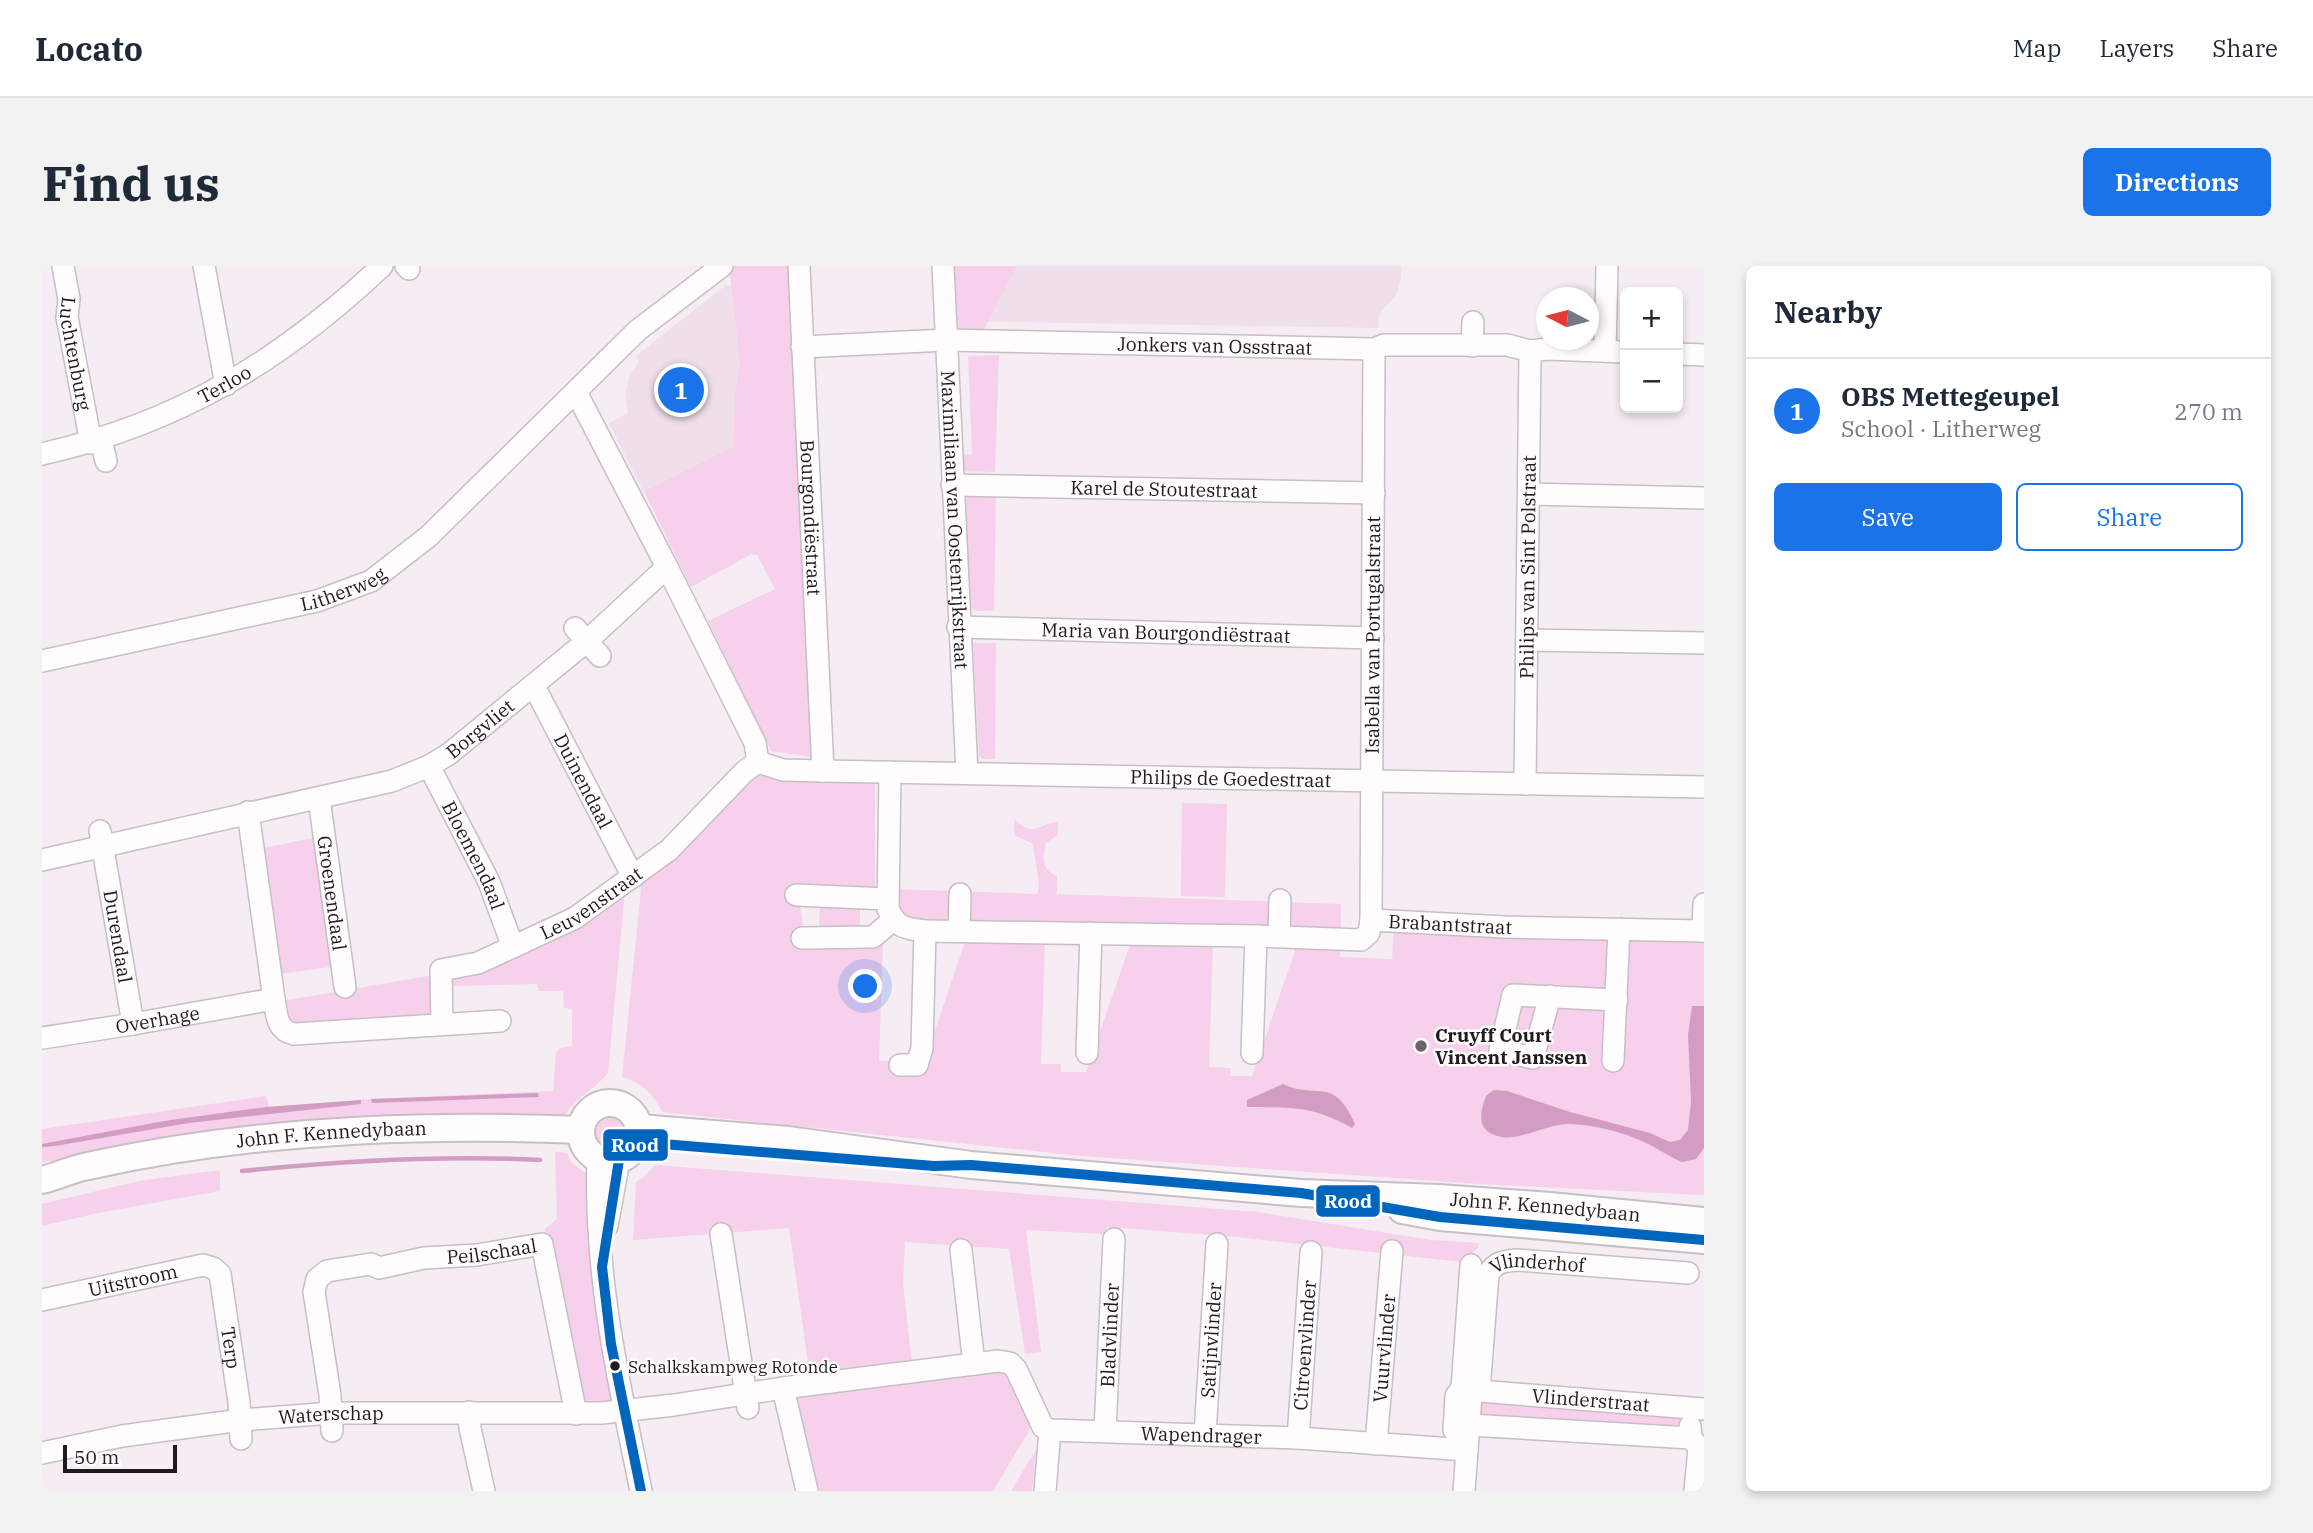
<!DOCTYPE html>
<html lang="en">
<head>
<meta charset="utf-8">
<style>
  :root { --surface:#fff; --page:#f2f2f3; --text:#1f2937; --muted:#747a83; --line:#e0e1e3; --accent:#1a73e8 }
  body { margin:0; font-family:"IBM Plex Serif",serif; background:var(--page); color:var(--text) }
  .controls { position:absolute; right:21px; top:21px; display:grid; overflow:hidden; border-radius:10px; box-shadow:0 4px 10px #0003 }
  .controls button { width:63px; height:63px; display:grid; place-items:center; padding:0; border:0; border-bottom:2px solid var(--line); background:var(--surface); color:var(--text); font:35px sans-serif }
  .compass { position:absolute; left:1494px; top:21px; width:63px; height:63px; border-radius:50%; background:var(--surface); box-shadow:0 4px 10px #0003; rotate:276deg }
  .scale { position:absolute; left:21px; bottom:18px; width:114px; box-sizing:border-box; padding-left:7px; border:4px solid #201a1e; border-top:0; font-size:19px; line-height:24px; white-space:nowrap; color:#201a1e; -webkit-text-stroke:5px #fefbfd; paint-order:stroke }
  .you { position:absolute; left:824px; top:721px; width:24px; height:24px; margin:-18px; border:5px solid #fff; border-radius:50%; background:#1a73e8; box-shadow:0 0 0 10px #1a73e833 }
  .badge { display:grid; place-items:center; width:46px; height:46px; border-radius:50%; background:var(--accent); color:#fff; font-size:23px; font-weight:700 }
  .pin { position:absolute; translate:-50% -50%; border:4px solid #fff; box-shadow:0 2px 7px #0006 }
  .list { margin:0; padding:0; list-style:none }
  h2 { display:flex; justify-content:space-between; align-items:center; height:91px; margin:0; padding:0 28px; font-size:30px }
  h2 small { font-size:23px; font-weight:400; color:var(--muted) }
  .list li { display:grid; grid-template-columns:46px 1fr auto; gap:21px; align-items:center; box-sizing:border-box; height:105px; padding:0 28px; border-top:2px solid var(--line) }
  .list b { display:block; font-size:26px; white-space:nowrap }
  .list p { margin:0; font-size:23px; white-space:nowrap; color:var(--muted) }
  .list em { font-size:23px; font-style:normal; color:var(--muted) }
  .actions { display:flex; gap:14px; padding:21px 28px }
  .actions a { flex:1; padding:16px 0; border:2px solid var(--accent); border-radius:10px; text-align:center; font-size:24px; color:var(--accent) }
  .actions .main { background:var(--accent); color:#fff }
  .map { position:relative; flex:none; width:1662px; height:1225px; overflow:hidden; border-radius:10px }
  header { display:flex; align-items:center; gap:42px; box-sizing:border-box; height:98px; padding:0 35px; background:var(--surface); border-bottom:2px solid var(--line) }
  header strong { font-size:33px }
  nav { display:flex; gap:38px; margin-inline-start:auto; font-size:24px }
  .intro { display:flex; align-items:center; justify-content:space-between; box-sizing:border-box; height:168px; padding:0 42px }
  h1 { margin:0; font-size:49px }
  .button { padding:18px 32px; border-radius:10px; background:var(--accent); color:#fff; font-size:24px; font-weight:700 }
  main { display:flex; gap:42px; padding:0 42px }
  aside { flex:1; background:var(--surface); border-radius:10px; box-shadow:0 4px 10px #0003 }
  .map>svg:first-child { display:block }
</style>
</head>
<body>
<header>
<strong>Locato</strong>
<nav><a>Map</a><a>Layers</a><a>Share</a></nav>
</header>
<div class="intro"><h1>Find us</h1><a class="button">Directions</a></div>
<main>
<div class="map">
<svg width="1662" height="1225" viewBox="0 0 1662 1225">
  <rect width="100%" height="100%" fill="#f6ecf3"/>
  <g fill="#efdfea">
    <path d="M918,0H1359V12L1355,28L1337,48L1336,62L920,55Z"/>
    <path d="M684,19L689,21L698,97L693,129L691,181L601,225L567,157L586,147L583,130L588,108L597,96L594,90Z"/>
  </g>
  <g fill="#f7d0eb">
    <path d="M690,0H746L772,491L729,485L666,355L733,323L715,289L710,288L649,321L602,225L691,181L693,129L698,97L687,3Z"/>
    <path d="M902,0H975L940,67H920L904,58Z"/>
    <path d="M957,89L953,206L916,205L913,189L930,188L926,90Z"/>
    <path d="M927,230H954L952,345H934L928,341L924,232Z"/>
    <path d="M931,377H954L953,493H940L937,489Z"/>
    <path d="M791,509L833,510V629L756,627L763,673L841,675L837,795H855L880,803L925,670L1003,672L999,798H1019V806H1044L1090,673L1171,676L1167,801L1188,802V810H1210L1256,676L1297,678L1298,691L1350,693L1352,661L1662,672V929L1437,918L1040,890L620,846C612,828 599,816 580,811L600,614L713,510Z"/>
    <path d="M1140,537L1185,538L1183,631L1139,630Z"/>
    <path d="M972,553C992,573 997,557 1016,556V569L1004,577C1000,592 1000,604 1015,610V627L1011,628L1299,638V666L859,654L850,623L995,628C1000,618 992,592 991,578L972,569Z"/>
    <path d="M276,571L295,700L238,708L217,583Z"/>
    <path d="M583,625L566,807C553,823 533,832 522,850L459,847L406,852L0,896V863L224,830L227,841L329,833L511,825L514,787L518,782L530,780V743L522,742L521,725H497L495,718L409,720L415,709Z"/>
    <path d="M778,640L818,641V662L777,660Z"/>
    <path d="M392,709V742L385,750L244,761L240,735Z"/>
    <circle cx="568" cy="866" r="18"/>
    <path d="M513,886L525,887L529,896L549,911L571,1129L570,1137L546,1141L537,1132L503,963L515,953Z"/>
    <path d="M613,899L1216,946L1389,974L1437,977L1436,982L1419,996L1195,971L1065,961L1063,968L984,964L999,1086L983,1088L967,983L863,976L861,1017L870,1098L768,1111L747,962L591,974L594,916L602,911Z"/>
    <path d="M178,904V925L56,947L0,960V938L97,915Z"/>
    <path d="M962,1101L993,1155L951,1225H771L749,1132Z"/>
    <path d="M1439,1132L1641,1151L1643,1164L1439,1148Z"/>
    <path d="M994,1184L990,1225H969Z"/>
  </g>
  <g fill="#d29cc3">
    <path d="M1650,740H1662V882L1654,893L1640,896C1626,890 1615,882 1602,876C1581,866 1552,859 1529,858C1504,856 1474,880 1450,868C1434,860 1439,843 1444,830L1452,824L1465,825L1528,846L1608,867L1628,876L1638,874L1646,864L1649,835L1646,769Z"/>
    <path d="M1241,818C1274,834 1292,809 1313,858L1310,862C1269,839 1249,842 1205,841V834Z"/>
    <path d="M496,827L497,831L330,837L329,833Z"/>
    <path d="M319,834V838L147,857L13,880L0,881V878L122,855L224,841Z"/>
  </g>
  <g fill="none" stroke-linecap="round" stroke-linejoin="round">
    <path stroke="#d29cc3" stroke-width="4.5" d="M200,905C299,895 398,889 498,894"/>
    <defs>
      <g id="minor">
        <path id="s1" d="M21,0L27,33L25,51L49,177"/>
        <path d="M162,0L184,119"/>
        <path d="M364,0L367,3"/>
        <path id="s2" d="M757,0L781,505"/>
        <path id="s3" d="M901,0L925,507"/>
        <path d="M1430,80L1431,56"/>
        <path id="s4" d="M760,81L904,74L1332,83L1342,79H1465L1488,85L1506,83L1583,86"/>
        <path d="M1563,85L1565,0"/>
        <path d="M1636,88L1662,89"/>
        <path d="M534,126L625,301"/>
        <path d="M59,173L64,195"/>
        <path id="s5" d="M0,188C137,157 239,95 340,0"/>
        <path id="s6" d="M910,219L1332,227"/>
        <path d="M1487,228L1662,232"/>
        <path id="s7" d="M916,361L1331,372"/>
        <path d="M533,362L558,390"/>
        <path d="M1485,374L1662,377"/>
        <path id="s8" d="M0,395L275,335L329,315L387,270L596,64L680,0"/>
        <path id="s9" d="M492,420L591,611"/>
        <path id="s10" d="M716,496L741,504L781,505L1662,521"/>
        <path id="s11" d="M387,500L447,616L471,681"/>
        <path d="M848,506L846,643C856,663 863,662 883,665"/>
        <path id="s12" d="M1483,518L1488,85"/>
        <path id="s13" d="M277,532L303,721"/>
        <path d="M206,546L232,733C235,749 234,764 252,768L458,755"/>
        <path id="s14" d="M58,565L91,758"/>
        <path id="s15" d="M0,594L350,515L387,500L407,488L545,375L625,301L713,477L716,496"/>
        <path d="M754,629L845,633"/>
        <path id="s16" d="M1329,654L1332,83"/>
        <path d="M917,665L918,628"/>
        <path d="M1661,665L1662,638"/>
        <path d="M1237,670L1238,634"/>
        <path d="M760,672L831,671L851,654"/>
        <path d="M1508,730L1491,792L1458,784L1471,729L1575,734"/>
        <path id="s17" d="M400,758L399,704L436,697L533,652L627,584L703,505L716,496"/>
        <path id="s18" d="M0,772L91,758L232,733"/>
        <path d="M1045,787L1049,667"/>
        <path d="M1210,787L1214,670"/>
        <path d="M1571,795L1577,663"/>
        <path id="s19" d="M858,799H875L880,782L883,665L1214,670L1319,674L1327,667L1329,654L1463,661L1662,665"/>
        <path d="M556,892C552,1008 576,1113 599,1225"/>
        <path d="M565,960L577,894"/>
        <path d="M679,968L706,1142"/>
        <path d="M919,984L932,1098"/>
        <path id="s20" d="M0,1034L161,999L171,1002L178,1008L197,1136L199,1173"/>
        <path d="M741,1122L765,1225"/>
        <path id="s21" d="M1437,1125L1662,1143"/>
        <path d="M1429,1130L1420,1122L1429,999"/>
        <path d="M427,1146L428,1162L442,1225"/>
        <path d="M1427,1159L1649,1172"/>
        <path d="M1648,1160L1649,1172L1657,1182L1653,1225"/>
        <path d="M1412,1164L1414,1130L1420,1122"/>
        <path id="s22" d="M290,1165L288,1129L272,1026L275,1013L285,1005L329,998L337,1002L382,992L435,989L500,978L534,1148"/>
        <path id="s23" d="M1063,1165L1072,973"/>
        <path id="s24" d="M1163,1168L1175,978"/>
        <path id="s25" d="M1256,1172L1269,986"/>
        <path id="s26" d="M1334,1178L1350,985"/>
        <path id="s27" d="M0,1187L80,1170L199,1154L290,1147H560L632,1139L741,1122L956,1095L968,1097L974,1103L1001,1161L1008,1164L1256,1172L1425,1184"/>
        <path d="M1003,1225L1008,1164"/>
        <path id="s28" d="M1422,1225L1429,1130L1437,1125L1446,1008C1454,996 1461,995 1475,994L1646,1007"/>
      </g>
      <g id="major">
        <circle cx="568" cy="866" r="29"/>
        <path id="s29" d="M597,862L746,874L929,899L1259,927L1397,932L1508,940L1662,955"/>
        <path id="s30" d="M0,914C16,910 30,903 46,900C208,864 374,857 539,864"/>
        <path d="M1360,944L1398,951L1662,974"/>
      </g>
    </defs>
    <use href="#minor" stroke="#c6bfc4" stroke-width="24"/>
    <use href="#major" stroke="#c6bfc4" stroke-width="30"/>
    <use href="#minor" stroke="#fefcfd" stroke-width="21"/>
    <use href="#major" stroke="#fefcfd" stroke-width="26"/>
    <defs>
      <path id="bus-1" d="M599,1225L569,1078L560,1001L577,894L585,890L596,876L892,900L929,899L1259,927L1398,951L1662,974"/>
    </defs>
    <use href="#bus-1" stroke="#fefbfd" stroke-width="16"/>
    <use href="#bus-1" stroke="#0065bd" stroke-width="10"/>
  </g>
  <circle fill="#6b6469" stroke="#fefbfd" stroke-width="2.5" cx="1379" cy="780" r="7"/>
  <circle fill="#201a1e" stroke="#fefbfd" stroke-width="2.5" cx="573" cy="1100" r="6"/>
  <g text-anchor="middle" stroke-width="5" stroke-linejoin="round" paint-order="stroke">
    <g font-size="17" fill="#201a1e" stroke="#fefbfd" text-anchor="start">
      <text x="586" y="1107">Schalkskampweg Rotonde</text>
    </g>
    <g font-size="19" fill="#201a1e" stroke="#fefbfd">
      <text dy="7" stroke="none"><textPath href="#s4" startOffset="413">Jonkers van Ossstraat</textPath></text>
      <text dy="7" stroke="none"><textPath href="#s1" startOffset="89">Luchtenburg</textPath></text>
      <text dy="7" stroke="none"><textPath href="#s5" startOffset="196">Terloo</textPath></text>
      <text dy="7" stroke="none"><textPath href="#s6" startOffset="212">Karel de Stoutestraat</textPath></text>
      <text dy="7" stroke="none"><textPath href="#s2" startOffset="252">Bourgondiëstraat</textPath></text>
      <text dy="7" stroke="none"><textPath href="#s3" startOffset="254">Maximiliaan van Oostenrijkstraat</textPath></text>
      <text dy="7" stroke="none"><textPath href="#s12" startOffset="217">Philips van Sint Polstraat</textPath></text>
      <text dy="7" stroke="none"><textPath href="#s8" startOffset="310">Litherweg</textPath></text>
      <text dy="7" stroke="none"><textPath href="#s7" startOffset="208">Maria van Bourgondiëstraat</textPath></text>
      <text dy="7" stroke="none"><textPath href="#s16" startOffset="285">Isabella van Portugalstraat</textPath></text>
      <text dy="7" stroke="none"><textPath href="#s15" startOffset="462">Borgvliet</textPath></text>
      <text dy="7" stroke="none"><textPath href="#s10" startOffset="474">Philips de Goedestraat</textPath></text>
      <text dy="7" stroke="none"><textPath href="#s9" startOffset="107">Duinendaal</textPath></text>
      <text dy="7" stroke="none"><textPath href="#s11" startOffset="100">Bloemendaal</textPath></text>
      <text dy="7" stroke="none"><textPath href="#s13" startOffset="96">Groenendaal</textPath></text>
      <text dy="7" stroke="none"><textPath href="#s17" startOffset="220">Leuvenstraat</textPath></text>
      <text dy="7" stroke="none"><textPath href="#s19" startOffset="691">Brabantstraat</textPath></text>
      <text dy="7" stroke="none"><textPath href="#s14" startOffset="107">Durendaal</textPath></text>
      <text dy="7" stroke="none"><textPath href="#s18" startOffset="117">Overhage</textPath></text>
      <text dy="7" stroke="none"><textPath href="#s30" startOffset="294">John F. Kennedybaan</textPath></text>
      <text dy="7" stroke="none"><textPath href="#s29" startOffset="910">John F. Kennedybaan</textPath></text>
      <text dy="7" stroke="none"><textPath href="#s22" startOffset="334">Peilschaal</textPath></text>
      <text dy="7" stroke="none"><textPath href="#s28" startOffset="276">Vlinderhof</textPath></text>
      <text dy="7" stroke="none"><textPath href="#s20" startOffset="93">Uitstroom</textPath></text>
      <text dy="7" stroke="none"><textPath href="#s23" startOffset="96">Bladvlinder</textPath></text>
      <text dy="7" stroke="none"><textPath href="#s24" startOffset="94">Satijnvlinder</textPath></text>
      <text dy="7" stroke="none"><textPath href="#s25" startOffset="93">Citroenvlinder</textPath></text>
      <text dy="7" stroke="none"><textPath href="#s20" startOffset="259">Terp</textPath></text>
      <text dy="7" stroke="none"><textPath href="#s26" startOffset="96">Vuurvlinder</textPath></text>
      <text dy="7" stroke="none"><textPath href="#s21" startOffset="112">Vlinderstraat</textPath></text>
      <text dy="7" stroke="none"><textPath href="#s27" startOffset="292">Waterschap</textPath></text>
      <text dy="7" stroke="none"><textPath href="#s27" startOffset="1206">Wapendrager</textPath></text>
    </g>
    <g font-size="19" font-weight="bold" fill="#201a1e" stroke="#fefbfd" text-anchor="start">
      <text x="1393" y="776">Cruyff Court<tspan x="1393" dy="22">Vincent Janssen</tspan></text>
    </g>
  </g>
  <g stroke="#fefbfd" stroke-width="2.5">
    <rect x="560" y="862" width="67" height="34" rx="7" fill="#0065bd"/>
    <rect x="1273" y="918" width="66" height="34" rx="7" fill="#0065bd"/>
  </g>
  <g font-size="19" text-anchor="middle" font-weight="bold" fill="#fff">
    <text x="593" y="886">Rood</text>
    <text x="1306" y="942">Rood</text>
  </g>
</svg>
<div class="controls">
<button>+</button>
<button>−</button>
</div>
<svg class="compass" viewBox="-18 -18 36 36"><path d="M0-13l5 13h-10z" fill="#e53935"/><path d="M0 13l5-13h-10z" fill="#747a83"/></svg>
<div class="scale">50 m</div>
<div class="you"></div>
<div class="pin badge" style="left:639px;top:124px">1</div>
</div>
<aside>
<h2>Nearby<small></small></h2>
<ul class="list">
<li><span class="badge">1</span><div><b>OBS Mettegeupel</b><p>School · Litherweg</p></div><em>270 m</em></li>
</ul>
<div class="actions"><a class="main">Save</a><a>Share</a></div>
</aside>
</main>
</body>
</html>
